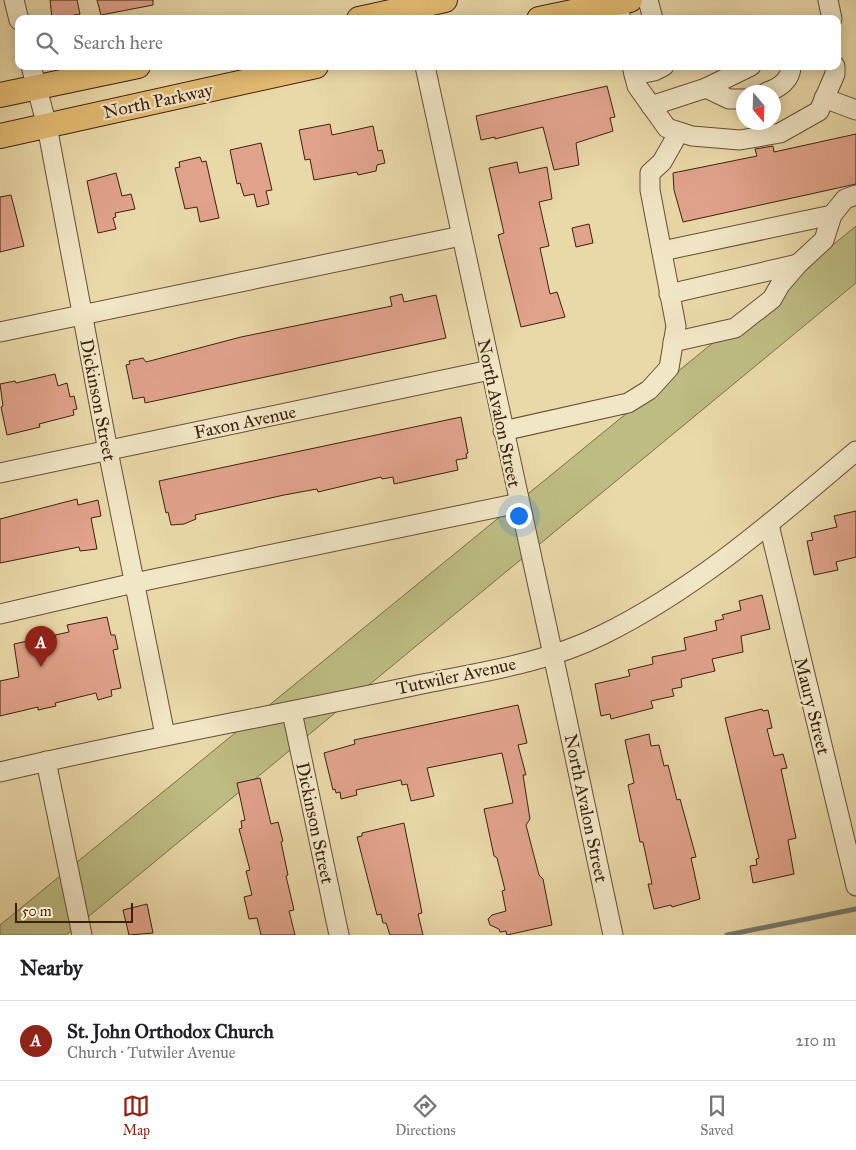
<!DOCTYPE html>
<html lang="en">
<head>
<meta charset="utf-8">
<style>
  :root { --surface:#fff; --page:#f2f2f2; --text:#202124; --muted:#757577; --line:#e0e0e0; --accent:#8f2418 }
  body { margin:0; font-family:"IM FELL Great Primer",serif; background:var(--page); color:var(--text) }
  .compass { position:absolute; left:736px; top:85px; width:45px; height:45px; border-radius:50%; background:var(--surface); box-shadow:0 2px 12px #0003; rotate:161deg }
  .scale { position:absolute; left:15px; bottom:12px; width:118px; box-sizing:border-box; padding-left:5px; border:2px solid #3d2010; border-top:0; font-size:14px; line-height:18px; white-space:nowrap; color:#3d2010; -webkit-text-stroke:4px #f1e6c6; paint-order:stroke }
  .you { position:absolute; left:518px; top:515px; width:18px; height:18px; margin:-12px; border:4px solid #fff; border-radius:50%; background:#1a73e8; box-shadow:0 0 0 8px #1a73e833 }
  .badge { display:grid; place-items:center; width:32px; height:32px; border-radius:50%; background:var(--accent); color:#fff; font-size:16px; font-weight:700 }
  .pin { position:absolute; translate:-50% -41px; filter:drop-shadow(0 1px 2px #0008) }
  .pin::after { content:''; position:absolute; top:26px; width:18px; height:15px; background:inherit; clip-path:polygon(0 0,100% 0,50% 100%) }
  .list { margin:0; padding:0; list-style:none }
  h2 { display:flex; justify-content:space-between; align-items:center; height:65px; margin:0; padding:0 20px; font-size:21px }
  h2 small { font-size:16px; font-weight:400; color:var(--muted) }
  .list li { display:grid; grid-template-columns:32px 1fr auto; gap:15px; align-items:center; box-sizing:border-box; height:80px; padding:0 20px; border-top:1px solid var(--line) }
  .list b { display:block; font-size:19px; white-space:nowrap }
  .list p { margin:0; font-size:16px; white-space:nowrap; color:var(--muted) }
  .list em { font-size:16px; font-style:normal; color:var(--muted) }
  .icon { flex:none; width:28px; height:28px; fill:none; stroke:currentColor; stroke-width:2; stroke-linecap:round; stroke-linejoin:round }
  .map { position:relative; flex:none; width:856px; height:935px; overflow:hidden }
  .search { position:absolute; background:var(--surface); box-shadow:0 2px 12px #0003; left:15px; right:15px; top:15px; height:55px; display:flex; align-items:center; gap:12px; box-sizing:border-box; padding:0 18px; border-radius:10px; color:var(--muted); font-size:19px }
  .sheet { height:145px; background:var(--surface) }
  nav { display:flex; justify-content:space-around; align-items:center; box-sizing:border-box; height:70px; border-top:1px solid var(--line); background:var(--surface); font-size:14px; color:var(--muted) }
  nav a { display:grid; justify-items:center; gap:2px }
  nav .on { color:var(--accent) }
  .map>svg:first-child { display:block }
</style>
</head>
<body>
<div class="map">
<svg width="856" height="935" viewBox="0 0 856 935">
  <rect width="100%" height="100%" fill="#e9d8a8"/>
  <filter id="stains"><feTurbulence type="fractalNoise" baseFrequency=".004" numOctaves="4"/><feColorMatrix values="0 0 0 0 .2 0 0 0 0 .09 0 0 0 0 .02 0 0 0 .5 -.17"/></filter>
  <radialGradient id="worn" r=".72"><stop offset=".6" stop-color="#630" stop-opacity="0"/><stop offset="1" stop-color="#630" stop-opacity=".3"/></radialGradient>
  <path fill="#bdbc83" stroke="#7d6e4a" d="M856,226V283L66,935H0V925Z"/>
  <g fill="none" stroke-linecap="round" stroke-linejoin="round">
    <path stroke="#767b72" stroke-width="5" d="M727,935L856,909"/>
  </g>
  <g fill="#e1a38b" stroke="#3d2010">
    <path d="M50,0H77L80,14L69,16V19H52Z"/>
    <path d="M97,0H153V5L101,15Z"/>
    <path d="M607,86L615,117L610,118L613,131L576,143L579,165L554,170L543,127L495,139V137L481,140L476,116Z"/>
    <path d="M330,124L332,135L373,126L378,151L382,150L385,163L377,165L376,171L358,175L357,172L314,180L310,159L305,160L299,130Z"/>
    <path d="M856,134V184L683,222L674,190L673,173L757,156L755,149L773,146L774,152Z"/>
    <path d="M261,143L272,190L266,191L269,204L257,207L254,194L244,196L240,183L237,184L230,150Z"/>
    <path d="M200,157L202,162L206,161L219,218L200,222L197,207L185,209L175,168L180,167L179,162Z"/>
    <path d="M517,162L519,173L547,167L552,199L539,202L549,246L540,248L550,294L557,292L565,317L521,327L498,235L504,233L489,168Z"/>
    <path d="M116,173L122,196L131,194L135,209L115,213L116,217L113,218L116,229L98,233L87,181Z"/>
    <path d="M11,195L24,246L0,252V197Z"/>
    <path d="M589,224L593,243L576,247L572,228Z"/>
    <path d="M402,294L404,302L436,295L446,338L145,403L144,397L133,399L126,365L130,364L129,361L143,358L146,362L241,337L392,306L390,297Z"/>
    <path d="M55,374L58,386L67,383L70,397L74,396L77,409L73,410L74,415L39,424L40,427L7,435L1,407L3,406L0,384L15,381L16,383Z"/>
    <path d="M461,417L468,453L466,454L467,458L456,460L458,470L394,484L393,477L382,479L381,477L318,492L317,489L284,495L195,515L196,519L184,524L171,525L168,512L166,513L159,481Z"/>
    <path d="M77,499L78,505L98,500L101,516L91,518L97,549L80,551L79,547L0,563V519Z"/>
    <path d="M856,511V557L836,562L838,570L814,575L807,541L813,540L811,533L837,527L834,516Z"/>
    <path d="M762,595L770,629L741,636L743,652L712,659L715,671L681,679L682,687L672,689L674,696L651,701L653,708L611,719L610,714L601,716L595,684L630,676L628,670L653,664L652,657L686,650L684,638L717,630L715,621L724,619L722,615L741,610L739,601Z"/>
    <path d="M107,617L111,635H115L118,649L113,650L121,688L111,690L112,696L98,700L96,693L55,703L56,706L38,710V707L0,716V681L19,677L14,644L69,632L67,625Z"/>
    <path d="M518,705L527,743L518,745L526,775H523L530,819L526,825L539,875L543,879L552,925L507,935L506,931L500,932L499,929L490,925L488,919L492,915L506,911L502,891L505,890L497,858L494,856L484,809L513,803L502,753L427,768L434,796L411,801L407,784L402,785L401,780L356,790L357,795L341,799L340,792L336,793L335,789L333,790L324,753L355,744L354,740Z"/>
    <path d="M762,709L763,711L768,710L772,728L767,729L774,756L783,754L787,768L781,769L796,838L788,840L794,874L753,883L750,866L757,865L756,859L759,858L725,718Z"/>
    <path d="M649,734L651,746L659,745L664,766L668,765L677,800L680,799L696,857L691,858L700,899L672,907L671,905L654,909L648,884H652L643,842H640L628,785L634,783L625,740Z"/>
    <path d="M260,778L271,824L278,822L283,841L281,842L288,875L286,876L294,910L289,911L295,935H261L257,918L249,919L244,897L252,895L246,871L250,870L239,829L242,828L241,821L245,820L237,783Z"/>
    <path d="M404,823L422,913L418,914L423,935H390L386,923H383L381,914L377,915L357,837L362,836V833Z"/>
    <path d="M147,904L153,933L129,935L123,910Z"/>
  </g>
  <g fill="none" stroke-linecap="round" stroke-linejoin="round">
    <defs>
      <g id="minor">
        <path d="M14,0L19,20"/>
        <path d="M648,0L653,19"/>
        <path d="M828,0L832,19"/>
        <path d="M617,3L621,19"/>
        <path d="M31,66L47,126L108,451L165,735"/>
        <path d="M425,66C487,356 552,645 613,935"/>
        <path d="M632,66L637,86L667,128L692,136L740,140L780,133L819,111L835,74V66"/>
        <path d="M634,75L654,71L664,66"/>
        <path d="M706,88L729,99H744"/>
        <path d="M767,92C779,88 791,80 791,66"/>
        <path d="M824,98L856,110"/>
        <path d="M651,106L706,88L751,66"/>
        <path d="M662,251L832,215"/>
        <path d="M669,294L798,264"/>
        <path d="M0,332L461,236"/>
        <path d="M673,342L735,328L772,299L780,285L798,264L824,240L832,215L845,199L856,195"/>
        <path d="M503,431L628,403L649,390L669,368L676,326L650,190V173L662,162L679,132"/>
        <path d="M0,473L490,370"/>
        <path d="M769,525L856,886"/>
        <path d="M0,614L134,583L519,503"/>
        <path d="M292,712L339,935"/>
        <path d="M46,761L82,935"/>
        <path d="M0,772C135,740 272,716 408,687C473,673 542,665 602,635C696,589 777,518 856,451"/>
      </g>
      <g id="major">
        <path d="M359,19L445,0"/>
        <path d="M539,19L630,0"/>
        <path d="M0,95L138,66"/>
        <path d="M0,136L316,66"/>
      </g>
    </defs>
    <use href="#minor" stroke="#684e36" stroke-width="21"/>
    <use href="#major" stroke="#3d2010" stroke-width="26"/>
    <use href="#minor" stroke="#f1e6c6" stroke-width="19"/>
    <use href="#major" stroke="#e4bc74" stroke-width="24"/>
  </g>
  <g text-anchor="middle" stroke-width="4.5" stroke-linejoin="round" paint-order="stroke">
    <g font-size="18" fill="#3d2010" stroke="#f1e6c6">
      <text transform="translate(158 101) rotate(-12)" y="6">North Parkway</text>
      <text transform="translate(98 400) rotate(79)" y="6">Dickinson Street</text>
      <text transform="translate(499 413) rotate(78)" y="6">North Avalon Street</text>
      <text transform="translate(245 422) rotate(-12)" y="6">Faxon Avenue</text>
      <text transform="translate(456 676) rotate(-12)" y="6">Tutwiler Avenue</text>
      <text transform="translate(812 706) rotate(76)" y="6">Maury Street</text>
      <text transform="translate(586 808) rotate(78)" y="6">North Avalon Street</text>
      <text transform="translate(315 823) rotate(78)" y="6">Dickinson Street</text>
    </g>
  </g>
  <rect width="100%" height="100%" filter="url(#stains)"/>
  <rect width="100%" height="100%" fill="url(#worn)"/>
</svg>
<svg class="compass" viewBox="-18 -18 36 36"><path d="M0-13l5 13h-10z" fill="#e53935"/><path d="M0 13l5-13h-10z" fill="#757577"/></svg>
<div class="scale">50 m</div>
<div class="you"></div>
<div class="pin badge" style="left:41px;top:667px">A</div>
<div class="search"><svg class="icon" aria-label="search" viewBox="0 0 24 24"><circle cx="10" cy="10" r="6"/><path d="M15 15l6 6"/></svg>Search here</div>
</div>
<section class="sheet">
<h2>Nearby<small></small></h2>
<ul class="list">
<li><span class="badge">A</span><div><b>St. John Orthodox Church</b><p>Church · Tutwiler Avenue</p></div><em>210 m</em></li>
</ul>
</section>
<nav>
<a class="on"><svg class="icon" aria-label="map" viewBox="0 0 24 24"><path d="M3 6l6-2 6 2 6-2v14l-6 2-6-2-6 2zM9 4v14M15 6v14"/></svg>Map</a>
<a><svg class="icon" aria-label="directions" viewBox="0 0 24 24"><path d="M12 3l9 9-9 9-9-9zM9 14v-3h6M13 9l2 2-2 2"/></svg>Directions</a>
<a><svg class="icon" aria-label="saved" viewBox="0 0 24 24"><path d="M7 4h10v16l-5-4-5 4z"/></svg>Saved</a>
</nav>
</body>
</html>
